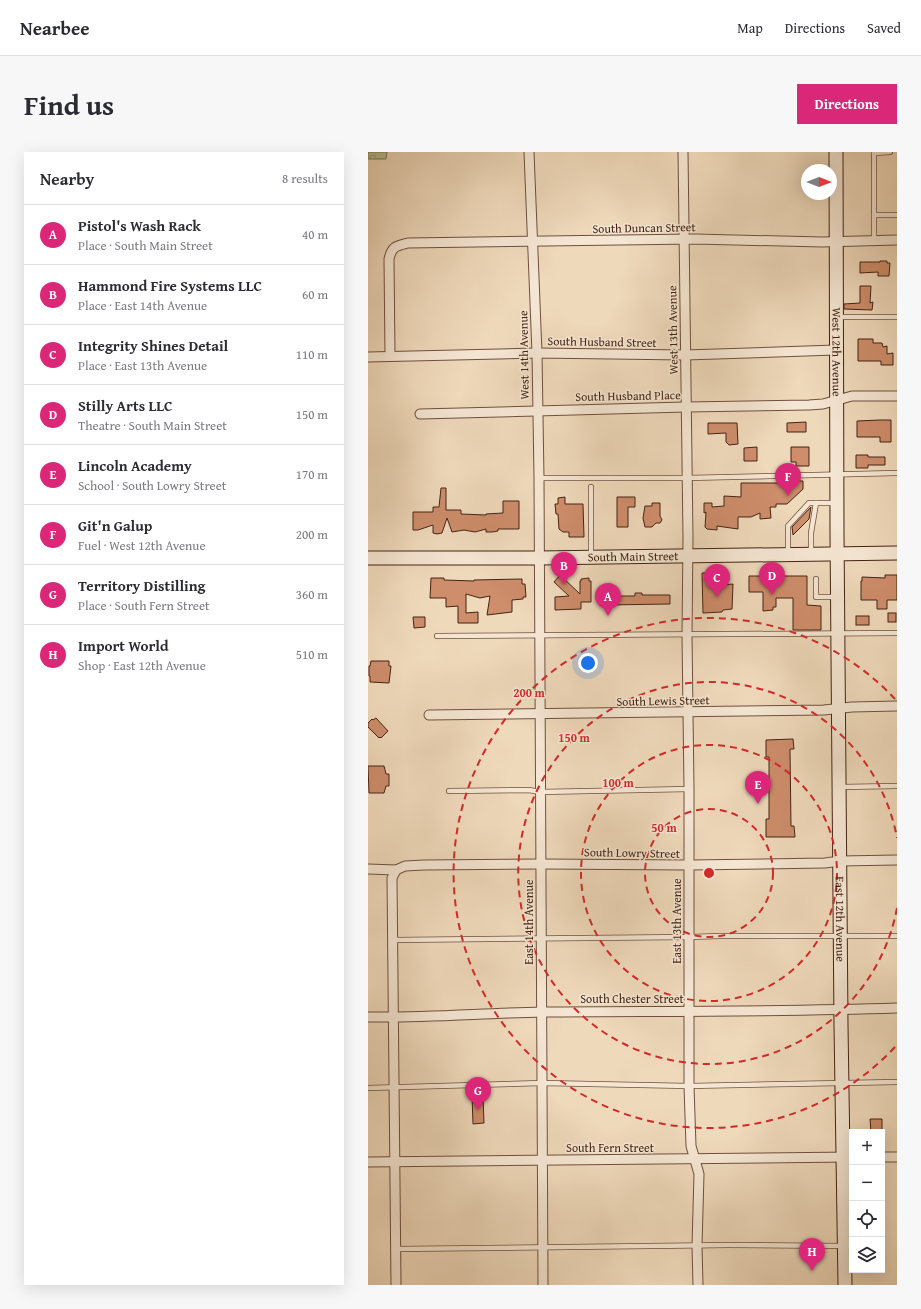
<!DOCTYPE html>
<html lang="en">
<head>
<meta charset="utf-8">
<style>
  :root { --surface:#fff; --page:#f7f7f7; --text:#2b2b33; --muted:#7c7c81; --line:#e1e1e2; --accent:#db2777 }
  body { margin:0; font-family:"Gentium Book Plus",serif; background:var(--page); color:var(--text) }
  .controls { position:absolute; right:12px; bottom:12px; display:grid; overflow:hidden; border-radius:0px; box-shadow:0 4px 16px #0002 }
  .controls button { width:36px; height:36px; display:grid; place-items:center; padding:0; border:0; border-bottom:1px solid var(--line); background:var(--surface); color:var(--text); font:20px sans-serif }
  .compass { position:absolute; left:433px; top:12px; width:36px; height:36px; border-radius:50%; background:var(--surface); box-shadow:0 4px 16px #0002; rotate:90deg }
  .you { position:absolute; left:220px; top:511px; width:14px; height:14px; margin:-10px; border:3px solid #fff; border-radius:50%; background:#1a73e8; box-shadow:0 0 0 6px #1a73e833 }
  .badge { display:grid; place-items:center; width:26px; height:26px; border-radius:50%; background:var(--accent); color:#fff; font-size:13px; font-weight:700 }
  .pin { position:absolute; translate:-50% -33px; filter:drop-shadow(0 1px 2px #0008) }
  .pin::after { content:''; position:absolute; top:21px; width:14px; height:12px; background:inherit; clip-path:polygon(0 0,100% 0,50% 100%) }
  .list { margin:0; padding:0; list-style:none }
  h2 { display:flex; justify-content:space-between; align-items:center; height:52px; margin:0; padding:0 16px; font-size:17px }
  h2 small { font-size:13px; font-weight:400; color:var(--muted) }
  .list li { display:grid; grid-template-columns:26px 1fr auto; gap:12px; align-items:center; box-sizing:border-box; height:60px; padding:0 16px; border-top:1px solid var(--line) }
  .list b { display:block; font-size:15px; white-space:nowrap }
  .list p { margin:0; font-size:13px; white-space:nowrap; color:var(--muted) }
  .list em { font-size:13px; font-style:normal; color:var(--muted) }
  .icon { flex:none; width:22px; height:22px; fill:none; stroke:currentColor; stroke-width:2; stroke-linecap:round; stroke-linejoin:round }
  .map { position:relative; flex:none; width:529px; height:1133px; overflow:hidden; border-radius:0px }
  header { display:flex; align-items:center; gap:24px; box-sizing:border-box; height:56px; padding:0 20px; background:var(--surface); border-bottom:1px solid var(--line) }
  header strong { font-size:19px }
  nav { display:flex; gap:22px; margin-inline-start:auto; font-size:14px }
  .intro { display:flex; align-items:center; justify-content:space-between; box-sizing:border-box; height:96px; padding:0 24px }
  h1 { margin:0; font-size:28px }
  .button { padding:10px 18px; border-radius:0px; background:var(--accent); color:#fff; font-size:14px; font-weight:700 }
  main { display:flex; gap:24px; padding:0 24px }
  aside { flex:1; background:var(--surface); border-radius:0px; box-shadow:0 4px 16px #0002 }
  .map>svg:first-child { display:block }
</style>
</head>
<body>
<header>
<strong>Nearbee</strong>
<nav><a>Map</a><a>Directions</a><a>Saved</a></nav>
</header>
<div class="intro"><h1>Find us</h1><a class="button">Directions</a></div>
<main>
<aside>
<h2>Nearby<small>8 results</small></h2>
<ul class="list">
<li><span class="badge">A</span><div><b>Pistol's Wash Rack</b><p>Place · South Main Street</p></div><em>40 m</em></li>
<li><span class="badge">B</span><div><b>Hammond Fire Systems LLC</b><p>Place · East 14th Avenue</p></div><em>60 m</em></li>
<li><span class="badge">C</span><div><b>Integrity Shines Detail</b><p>Place · East 13th Avenue</p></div><em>110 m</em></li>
<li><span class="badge">D</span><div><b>Stilly Arts LLC</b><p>Theatre · South Main Street</p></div><em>150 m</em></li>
<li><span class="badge">E</span><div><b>Lincoln Academy</b><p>School · South Lowry Street</p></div><em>170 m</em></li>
<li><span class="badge">F</span><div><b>Git'n Galup</b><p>Fuel · West 12th Avenue</p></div><em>200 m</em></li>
<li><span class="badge">G</span><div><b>Territory Distilling</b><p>Place · South Fern Street</p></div><em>360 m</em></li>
<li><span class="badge">H</span><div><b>Import World</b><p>Shop · East 12th Avenue</p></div><em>510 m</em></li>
</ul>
</aside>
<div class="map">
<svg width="529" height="1133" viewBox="0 0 529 1133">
  <defs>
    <pattern id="forest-crowns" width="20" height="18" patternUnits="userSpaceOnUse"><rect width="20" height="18" fill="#b5c093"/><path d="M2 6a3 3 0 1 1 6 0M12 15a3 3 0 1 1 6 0" fill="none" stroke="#959c77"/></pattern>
  </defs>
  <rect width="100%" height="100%" fill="#efd9bb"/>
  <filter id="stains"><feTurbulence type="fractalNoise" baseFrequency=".005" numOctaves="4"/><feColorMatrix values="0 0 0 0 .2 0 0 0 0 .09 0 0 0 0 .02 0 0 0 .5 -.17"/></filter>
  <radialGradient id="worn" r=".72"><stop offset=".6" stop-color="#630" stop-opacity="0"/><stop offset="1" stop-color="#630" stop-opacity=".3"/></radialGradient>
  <path fill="url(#forest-crowns)" stroke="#7c7254" d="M0,0H19L18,7H0Z"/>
  <g fill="#ce8d6b" stroke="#442314">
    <path d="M512,109H519V111H522L521,124H510V120L492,121V110H512Z"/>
    <path d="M492,134H503L502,151L505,150L504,158L476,157V152L492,151Z"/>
    <path d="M490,187H505V191H514L515,195L519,194V202L525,201V213H513V209H490Z"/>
    <path d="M512,268H523V290H512V285H489V269Z"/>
    <path d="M438,270V280H419V271Z"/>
    <path d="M340,271H369L370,292L361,293L358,290V281L340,282Z"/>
    <path d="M389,295V309H376V296Z"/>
    <path d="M423,295H441V314H428V310H423Z"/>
    <path d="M488,303H500V305H517V313H500V316H488Z"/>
    <path d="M412,329H435V337L419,352H408V355H402L403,366L392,367V361L383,365H370V377L349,374V378L339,377L337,375L338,360L336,361V351H344V355L356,354V344L373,345V331H412Z"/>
    <path d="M73,336H78V358H93V362L118,363V362L135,361V349H151V377H130V379L124,380H118V377L107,380L96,378L84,380L79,366L74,381L69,382L65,381V373L50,378H45V360H65V355H71Z"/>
    <path d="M197,345V352H215L216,385H201V380H195L191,377L190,362H188L187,352H190V346Z"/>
    <path d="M249,345H267V355H260V375H249Z"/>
    <path d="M284,351H292V364L294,368L292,371H288L284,375H277L275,366L277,354H284Z"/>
    <path d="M443,355L441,367L425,383L424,375Z"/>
    <path d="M353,420V433L365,432L364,457L355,458L354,460L335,461L334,421Z"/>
    <path d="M192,423L212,442V429H213V427L221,426V429H223V450H213V457L187,458V445L201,444L186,430Z"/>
    <path d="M517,423H529V448H519V457H509V448H493V429H494V425L517,426Z"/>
    <path d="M381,424H439V453L453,454V478H425V446H408V455H405V458L395,459V440H381Z"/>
    <path d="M63,426H76V428L106,429V428L154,427V432H157L158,445H155V447L144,448V460L119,463L122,444L112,446L98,442V461L110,460V471H90V454L78,455V446H62Z"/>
    <path d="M267,441H274V443H302V452L238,453V444H267Z"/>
    <rect x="520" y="461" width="8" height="9"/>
    <rect x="488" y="464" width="13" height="9"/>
    <path d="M45,465H57V475L46,476Z"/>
    <path d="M3,509H21V514H23L21,531L2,530V524H1V514H2Z"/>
    <path d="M8,566L20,579L13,586L12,585L11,586L0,575V571L4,567L5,568Z"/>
    <path d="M425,587L426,597H422L423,674H426L427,685H398V667H401V605H398V588Z"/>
    <path d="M0,614H16L18,622H21V634H18L16,641H1Z"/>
    <path d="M104,944H115L116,971L105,972Z"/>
    <path d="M502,967H514V980H503Z"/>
  </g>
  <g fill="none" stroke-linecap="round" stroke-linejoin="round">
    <defs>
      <g id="lane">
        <path d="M506,0V88"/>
        <path d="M506,1L522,0"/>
        <path d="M506,63H529"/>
        <path d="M469,165H529"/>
        <path d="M171,326H319L529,321"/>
        <path d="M223,335V404"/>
        <path d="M443,400V381L448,351"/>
        <path d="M420,402V374L441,351H468"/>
        <path d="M448,427V445H468"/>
        <path d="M69,484L529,481"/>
        <path d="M473,635L529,634"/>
        <path d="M81,639L161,638L172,640L321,637"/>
        <path d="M25,788L321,785L352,784H529"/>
        <path d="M0,936L174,931L321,934L529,930"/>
        <path d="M28,1097L361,1093L476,1094"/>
      </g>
      <g id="street">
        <path d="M161,0L169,201L171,326L175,1133"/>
        <path d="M315,0L320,386L319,483L321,637V934L323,994L331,1022L329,1094L330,1133"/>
        <path d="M22,204L21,107C24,94 28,94 40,91L327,87L454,90L529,88"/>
        <path d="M0,205L169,201L317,203L468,198"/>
        <path d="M52,262L318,255L441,253L455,252L484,244H529"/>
        <path d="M61,563L456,558L484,555L529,554"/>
        <path d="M0,717L28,718L37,714L56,713L173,712L321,713L457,711L472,709L529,708"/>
        <path d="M0,865C58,866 117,861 175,860C293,859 411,860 529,856"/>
        <path d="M514,1005H529"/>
        <path d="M0,1010L484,1005"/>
        <path d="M28,1133L24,726L28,718"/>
      </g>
      <g id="secondary">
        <path id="s1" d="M468,0C468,127 469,254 469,381L473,873L477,1133"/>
        <path id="s2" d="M0,406H171L529,401"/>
      </g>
    </defs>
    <use href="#lane" stroke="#6f503e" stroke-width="6"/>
    <use href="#street" stroke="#6f503e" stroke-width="11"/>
    <use href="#secondary" stroke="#442314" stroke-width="15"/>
    <use href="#lane" stroke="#f5e6d3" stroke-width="4.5"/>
    <use href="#street" stroke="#f5e6d3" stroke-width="9"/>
    <use href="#secondary" stroke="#f5e6d3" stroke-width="13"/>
  </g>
  <g fill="none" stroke="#d62828" stroke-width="2" stroke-dasharray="7 5">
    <circle cx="341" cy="721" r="64"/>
    <circle cx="341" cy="721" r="128"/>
    <path d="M529 756A191 191 0 1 1 529 686"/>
    <path d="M527 895A255 255 0 1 1 527 547"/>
  </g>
  <g text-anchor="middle" stroke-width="3" stroke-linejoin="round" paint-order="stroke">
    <g font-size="12" fill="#442314" stroke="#f5e6d3">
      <text transform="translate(276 76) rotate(-1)" y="4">South Duncan Street</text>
      <text transform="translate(305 178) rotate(-91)" y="4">West 13th Avenue</text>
      <text transform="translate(234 190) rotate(1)" y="4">South Husband Street</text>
      <text dy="4" stroke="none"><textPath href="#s1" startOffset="200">West 12th Avenue</textPath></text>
      <text transform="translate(156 203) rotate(-91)" y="4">West 14th Avenue</text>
      <text transform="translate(260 244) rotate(-1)" y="4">South Husband Place</text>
      <text dy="4" stroke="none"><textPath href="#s2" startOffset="265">South Main Street</textPath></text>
      <text transform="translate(295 549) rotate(-1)" y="4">South Lewis Street</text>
      <text transform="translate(264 701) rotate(1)" y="4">South Lowry Street</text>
      <text dy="4" stroke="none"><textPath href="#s1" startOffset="767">East 12th Avenue</textPath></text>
      <text transform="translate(309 769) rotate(-90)" y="4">East 13th Avenue</text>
      <text transform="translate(161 770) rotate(-90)" y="4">East 14th Avenue</text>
      <text x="264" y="851">South Chester Street</text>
      <text x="242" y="1000">South Fern Street</text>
    </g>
  </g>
  <circle cx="341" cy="721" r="6" fill="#d62828" stroke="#f5e6d3" stroke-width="2"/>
  <g font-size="12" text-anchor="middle" font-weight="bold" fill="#d62828" stroke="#f5e6d3" stroke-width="3" stroke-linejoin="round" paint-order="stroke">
    <text x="161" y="545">200 m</text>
    <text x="206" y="590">150 m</text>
    <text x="250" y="635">100 m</text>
    <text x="296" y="680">50 m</text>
  </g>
  <rect width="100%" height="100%" filter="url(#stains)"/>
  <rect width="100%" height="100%" fill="url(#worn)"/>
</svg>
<div class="controls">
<button>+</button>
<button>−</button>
<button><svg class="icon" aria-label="locate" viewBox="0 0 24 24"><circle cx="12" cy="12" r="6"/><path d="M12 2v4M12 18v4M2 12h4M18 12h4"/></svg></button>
<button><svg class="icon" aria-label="layers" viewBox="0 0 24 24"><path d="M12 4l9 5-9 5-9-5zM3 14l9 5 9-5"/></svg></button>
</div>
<svg class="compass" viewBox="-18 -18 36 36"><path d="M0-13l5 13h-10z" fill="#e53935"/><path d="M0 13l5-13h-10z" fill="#7c7c81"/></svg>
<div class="you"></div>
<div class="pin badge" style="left:240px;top:464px">A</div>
<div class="pin badge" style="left:196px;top:433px">B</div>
<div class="pin badge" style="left:349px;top:445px">C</div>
<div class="pin badge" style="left:404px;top:443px">D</div>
<div class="pin badge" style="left:390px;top:652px">E</div>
<div class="pin badge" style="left:420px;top:344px">F</div>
<div class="pin badge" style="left:110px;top:958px">G</div>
<div class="pin badge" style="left:444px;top:1119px">H</div>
</div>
</main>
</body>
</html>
